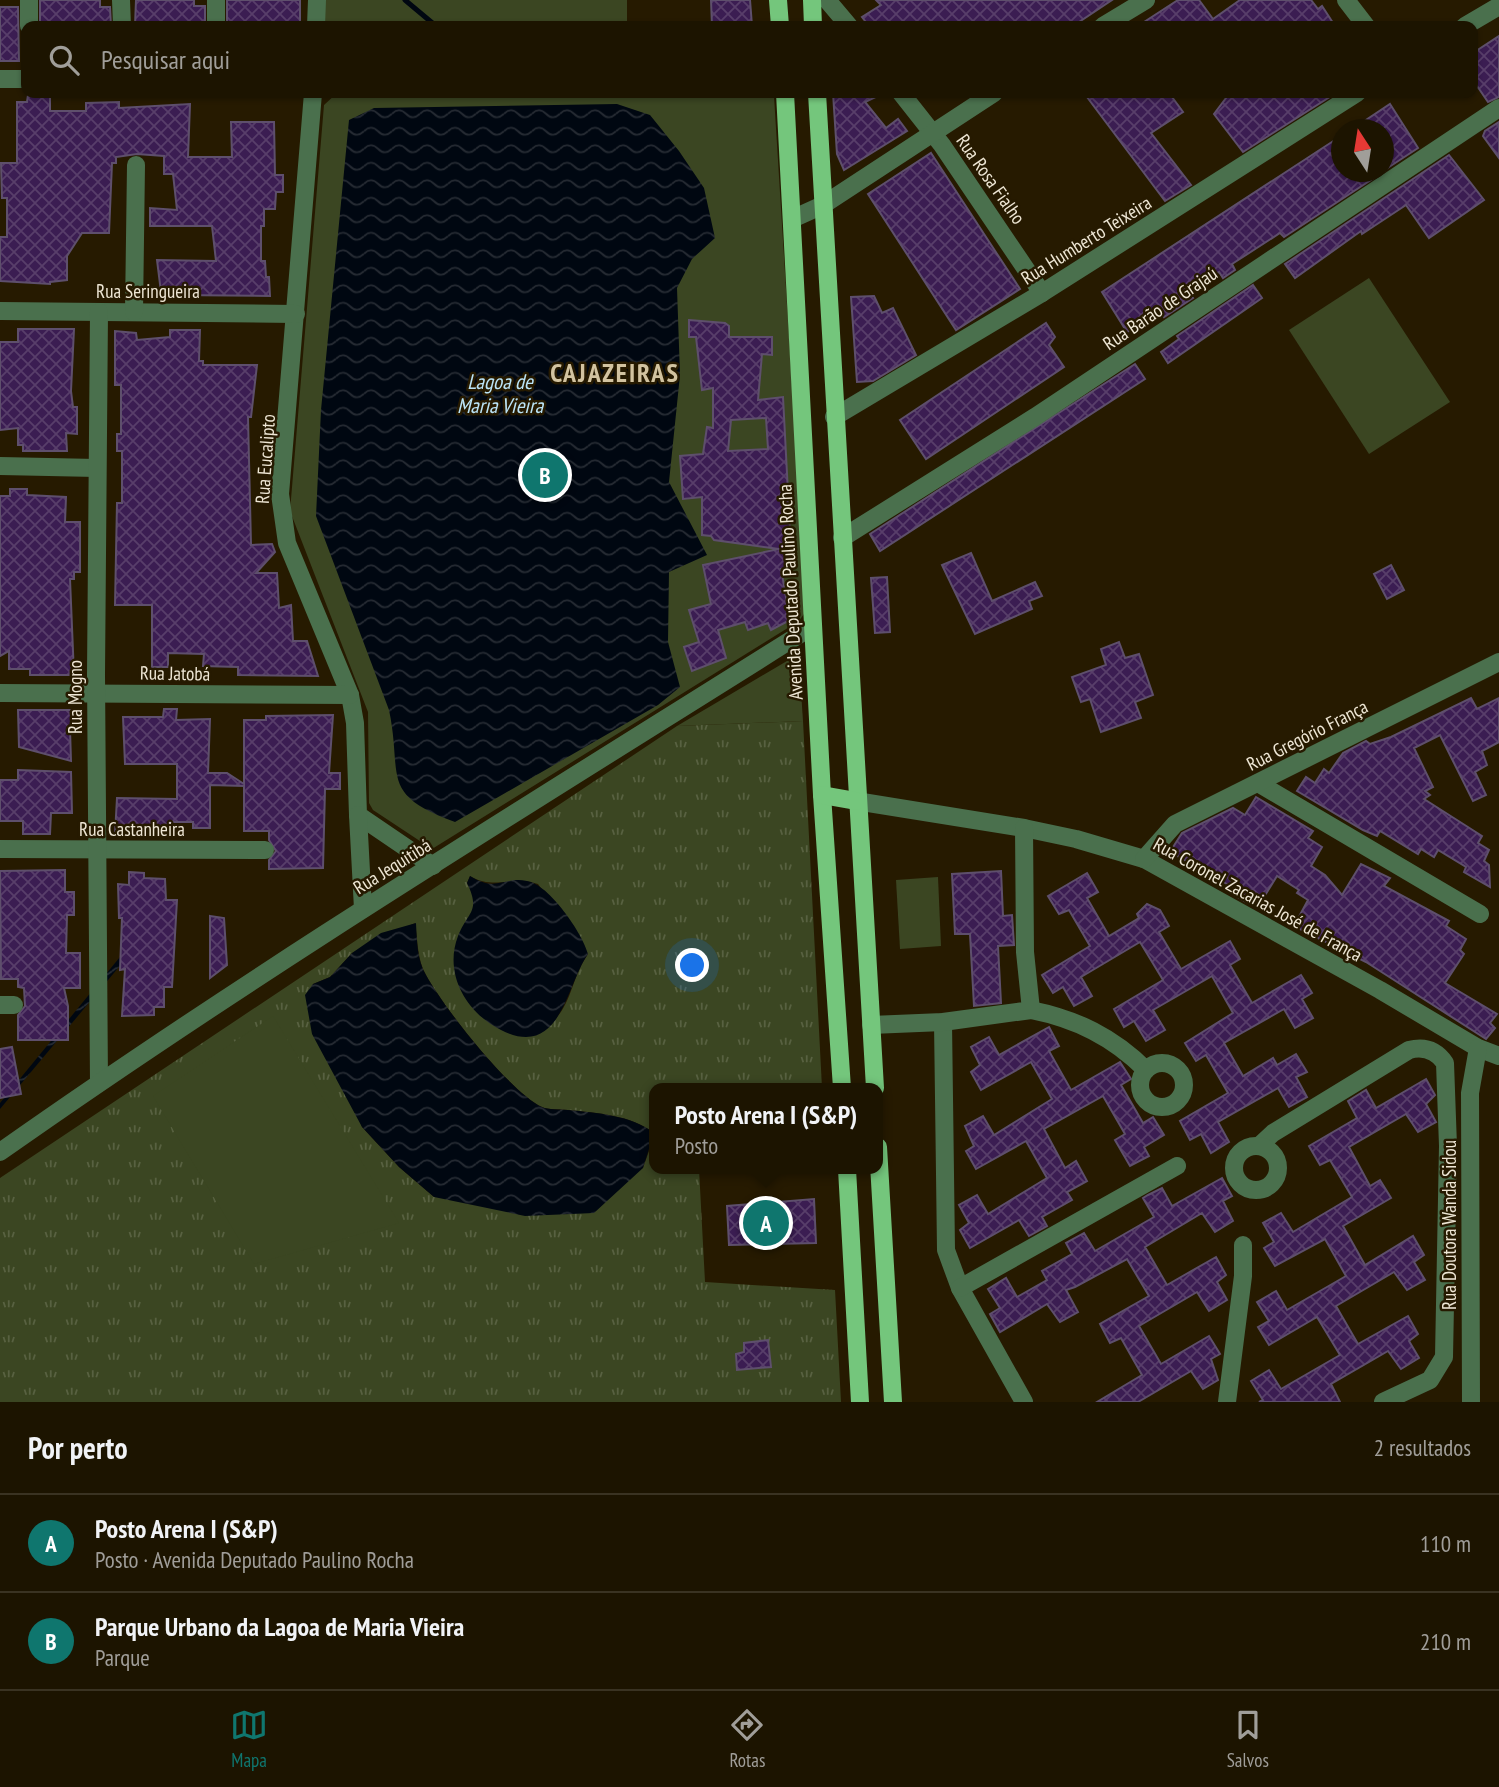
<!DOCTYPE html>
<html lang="pt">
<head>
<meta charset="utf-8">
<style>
  :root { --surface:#1c1400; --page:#29210f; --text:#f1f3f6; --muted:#a09e99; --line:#3a3322; --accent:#0f766e }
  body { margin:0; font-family:"PT Sans Narrow",sans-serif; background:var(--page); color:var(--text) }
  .compass { position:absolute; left:1331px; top:119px; width:63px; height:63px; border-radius:50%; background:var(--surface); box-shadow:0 2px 5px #0004; rotate:348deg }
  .you { position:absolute; left:693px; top:966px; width:24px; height:24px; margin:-18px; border:5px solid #fff; border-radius:50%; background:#1a73e8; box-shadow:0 0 0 10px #1a73e833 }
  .badge { display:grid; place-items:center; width:46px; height:46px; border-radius:50%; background:var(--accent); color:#fff; font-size:23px; font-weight:700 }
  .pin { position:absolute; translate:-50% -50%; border:4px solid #fff; box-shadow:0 2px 7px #0006 }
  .popup { position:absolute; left:649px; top:1083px; width:234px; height:91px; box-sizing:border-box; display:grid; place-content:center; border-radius:14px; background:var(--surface); filter:drop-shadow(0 2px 5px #0005); font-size:23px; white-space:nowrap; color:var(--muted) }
  .popup b { font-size:26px; color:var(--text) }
  .popup::after { content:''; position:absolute; left:50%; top:100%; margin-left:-14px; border:14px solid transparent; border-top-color:var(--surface) }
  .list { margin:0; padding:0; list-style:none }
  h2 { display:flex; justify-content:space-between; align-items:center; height:91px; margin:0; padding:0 28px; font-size:30px }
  h2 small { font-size:23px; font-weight:400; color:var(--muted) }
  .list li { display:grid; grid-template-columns:46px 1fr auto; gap:21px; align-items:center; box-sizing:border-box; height:98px; padding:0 28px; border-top:2px solid var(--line) }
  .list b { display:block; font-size:26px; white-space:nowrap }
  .list p { margin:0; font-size:23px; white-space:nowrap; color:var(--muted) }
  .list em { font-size:23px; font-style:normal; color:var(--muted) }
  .icon { flex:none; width:38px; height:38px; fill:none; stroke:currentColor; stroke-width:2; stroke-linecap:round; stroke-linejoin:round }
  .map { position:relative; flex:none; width:1499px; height:1402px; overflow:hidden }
  .search { position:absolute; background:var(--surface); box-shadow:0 2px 5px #0004; left:21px; right:21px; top:21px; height:77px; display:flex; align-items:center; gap:18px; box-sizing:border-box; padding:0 24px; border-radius:14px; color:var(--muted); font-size:26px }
  .sheet { height:287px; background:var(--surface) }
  nav { display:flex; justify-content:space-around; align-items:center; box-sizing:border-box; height:98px; border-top:2px solid var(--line); background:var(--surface); font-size:19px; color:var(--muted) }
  nav a { display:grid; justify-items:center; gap:4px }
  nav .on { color:var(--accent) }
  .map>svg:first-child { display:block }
</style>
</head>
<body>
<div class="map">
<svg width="1499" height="1402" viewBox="0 0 1499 1402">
  <defs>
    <pattern id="grass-tufts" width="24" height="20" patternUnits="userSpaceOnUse" patternTransform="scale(1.75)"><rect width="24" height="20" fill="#3b4622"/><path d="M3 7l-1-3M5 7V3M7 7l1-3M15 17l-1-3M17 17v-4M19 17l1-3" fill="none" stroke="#586141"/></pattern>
    <pattern id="water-waves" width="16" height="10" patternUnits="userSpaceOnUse" patternTransform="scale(1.75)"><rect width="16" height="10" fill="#000711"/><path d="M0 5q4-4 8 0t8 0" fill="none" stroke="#262b33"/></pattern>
    <pattern id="building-cross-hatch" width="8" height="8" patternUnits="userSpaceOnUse" patternTransform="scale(1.75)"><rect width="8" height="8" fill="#3b1d52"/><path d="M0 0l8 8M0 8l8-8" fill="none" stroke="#583e6a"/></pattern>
  </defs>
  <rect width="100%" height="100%" fill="#261a00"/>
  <path fill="url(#grass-tufts)" fill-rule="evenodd" d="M803,721L822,1088H654V1133C631,1115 597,1113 568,1110C560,1109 548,1110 542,1107C509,1091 444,1008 426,975C417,959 418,941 415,923L352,953L330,977L313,984L362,1127L399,1167L434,1197L643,1168L654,1137V1169H699L705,1282L835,1290L841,1402H0V1178L677,726ZM470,876C493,890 514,876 538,884L588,954C567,985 574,1013 536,1034L475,908L474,896L467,883Z"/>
  <g fill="#3b4622">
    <path d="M324,0H627V26H323Z"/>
    <path d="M337,93L774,96L806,611L799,621L432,849L373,810L369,803L368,712L290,511L324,105Z"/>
    <path d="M1369,278L1450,402L1369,454L1289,330Z"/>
    <path d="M792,658L799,661L803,721L677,726Z"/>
    <path d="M938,877L941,946L900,949L896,880Z"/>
    <path d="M273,1016L399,1223L254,1264L153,1096Z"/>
  </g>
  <g fill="url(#water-waves)">
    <path d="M617,104L650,115L679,151L704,188L715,238L692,259L677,288L680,375L669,482L707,555L669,572L668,642L680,687L658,705L455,822C378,794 403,776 389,710L316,516L321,410L349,120L374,108Z"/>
    <path d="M470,876C497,893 504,876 527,881C549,884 583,934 588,954C566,985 561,1060 501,1030C468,1014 443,975 458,936C468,911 481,912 467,883Z"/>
    <path d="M416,923C417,941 417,960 426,975C444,1008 509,1091 542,1107C548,1110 560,1109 568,1110C597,1113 631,1115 654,1133L643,1168L594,1213L525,1216L434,1197L399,1167L362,1127L312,1034L305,995L313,984L330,977L352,953L381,933Z"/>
    <path d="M129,946L134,949L0,1109V1103Z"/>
  </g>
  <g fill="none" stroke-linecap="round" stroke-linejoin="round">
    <path stroke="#000711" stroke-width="5" d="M405,0L436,26"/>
  </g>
  <g fill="url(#building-cross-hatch)" stroke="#5e4f6c" stroke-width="2" fill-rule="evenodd">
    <path d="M40,0H100V7H110L111,26H40Z"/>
    <path d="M136,0H194V6H205V26H135Z"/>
    <rect x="227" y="0" width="73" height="26"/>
    <path d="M711,0H750L752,26H712Z"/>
    <path d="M876,0H1112L1073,26H869L862,17L881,5Z"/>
    <path d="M1178,0H1199L1213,19L1240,0H1311L1318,9L1322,6L1335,26H1138Z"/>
    <path d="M0,7H18L19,61H0Z"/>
    <path d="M1499,36V97L1488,102L1473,80V53Z"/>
    <path d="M833,93H884L865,102L886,128L898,119L907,131L844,170L837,154Z"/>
    <path d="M1084,93H1169L1183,112L1151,133L1191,185L1165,201Z"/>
    <path d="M1221,93H1336L1243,152L1214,114L1226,98Z"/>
    <path d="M28,95H50V111H86V103L119,102V108L190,104L188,157H232L231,122H274L275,175H283V192H276L275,209H264V226H261V261H265L266,277H269L270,296L174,295V291L161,292L157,260L216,261L212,226H150V208L177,210L173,174H164V156L137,154L116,157V163H112L109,233H82L67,256V280L50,282V284L0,281V237H7V198H2L1,163H17V102H27Z"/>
    <path d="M1390,104L1418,148L1383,171V130H1351Z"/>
    <path d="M1499,122V158L1483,136L1485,131Z"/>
    <path d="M1341,136V172H1383L1284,237L1280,233L1232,264L1235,270L1223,278L1219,272L1189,292L1193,298L1164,317L1160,311L1127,332L1102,292Z"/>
    <path d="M931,153L1020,289L956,330L868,194Z"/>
    <path d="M1449,155L1484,200L1429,238L1406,205L1362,234L1361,231L1295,278L1285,264Z"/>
    <path d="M1253,285L1262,298L1168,363L1161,352L1179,339L1177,336Z"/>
    <path d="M874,296L882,313L893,308L916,355L873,381L857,382L851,297Z"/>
    <path d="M689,320L725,323L729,326V337H772V355L762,354L758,400L783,397L791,550H788L790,568L781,569L790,620L771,630L768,623L748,630L745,622L718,630L726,658L692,671L684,647L699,642L689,610L711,604L703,565L779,549L714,540L711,536L702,535V497L683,499L680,456L703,454L707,427L713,428V388L702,390L696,337H689ZM766,418L768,449L728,451L731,420Z"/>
    <path d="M1046,323L1055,337L1049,345L1064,367L926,459L900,420Z"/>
    <path d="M18,329H74L71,391L73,407H77V434L66,433L67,451H23V445H18V428L0,430V342H18Z"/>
    <path d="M170,330H200L199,361H203V365H257L251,417H248L251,545L272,544L275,552L256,573H277L279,608L291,605L293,641H307L318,676L238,675V667L203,666L204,654L168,653V667H152V605H115L117,503H122V451H117V434H121V385H115V331L136,333L137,340L170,337Z"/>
    <path d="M1135,364L1145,379L880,551L870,534Z"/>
    <path d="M10,489H27V495L66,497L65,522H80V572H74V579H70L74,675H30V669H9V651L0,656V496H10Z"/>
    <path d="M971,553L992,601L1035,582L1042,596L1029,601L1032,609L975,634L942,565Z"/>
    <path d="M1391,565L1404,590L1387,599L1374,574Z"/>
    <path d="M887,577L890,632L875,633L871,578Z"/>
    <path d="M1119,642L1125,658L1139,654L1153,695L1135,702L1141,718L1101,732L1090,699L1081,702L1072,677L1106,665L1101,649Z"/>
    <path d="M1471,698L1477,709L1499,698V742L1482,751L1487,765L1475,772L1486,795L1473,801L1440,735L1414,748L1433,787L1425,791L1430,795L1424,799L1482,836L1478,843L1489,850L1484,861L1489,865L1490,887L1464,872L1466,867L1438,850L1434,857L1421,849L1418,854L1380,831L1377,836L1363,830L1297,791L1306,777L1315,783L1324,769L1329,773L1343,753L1366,741L1370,744L1391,737Z"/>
    <path d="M164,709H177L176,720L210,719L208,773H227L244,784V720H266V716L333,715L329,773H340V789H325L323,868L269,869V860L276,851L269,840V831H244V786L210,785V828H193V822H170L157,834H115L117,798L177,799V764H125L123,717H163Z"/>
    <path d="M18,710H75V729H70L71,761L19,747Z"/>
    <path d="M18,770L71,772L72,813H51L50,834H23V821H0V780H18Z"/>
    <path d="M1256,797L1313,831L1308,838L1322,847L1311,866L1325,875L1342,895L1361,864L1390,878L1384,886L1449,921L1446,926L1466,939L1460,950L1464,954L1445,983L1497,1014L1490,1023L1495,1028L1486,1039L1366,962L1294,926L1308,900L1297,893L1299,890L1277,876L1259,905L1249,899L1246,902L1231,893L1234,888L1170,852L1182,833L1233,808L1245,815Z"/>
    <path d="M65,870V892H74V915H67L66,953H80V988H64L68,1006V1040H18V1015L25,1006L24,988L18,987V979H1L0,871Z"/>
    <path d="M1001,871L1003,916L1012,915L1014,945L998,946L1001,1003L974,1006L970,934H955L952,874Z"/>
    <path d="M129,872L144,873V878L165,879L166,900H177L172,987H164V1007H154V1015L122,1016L125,969L120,970L122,918H119L118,884L129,885Z"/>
    <path d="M1087,873L1098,892L1087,898L1109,936L1139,918L1137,914L1147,904L1160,910L1169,926L1159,932L1181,969L1230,941L1240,959L1230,965L1252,1003L1301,975L1312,993L1302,999L1313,1018L1295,1028L1284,1009L1224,1043L1243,1076L1273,1058L1277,1065L1296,1054L1307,1072L1296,1077L1307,1097L1289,1107L1278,1088L1218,1122L1229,1142L1211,1153L1201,1134L1190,1140L1180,1121L1228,1093L1206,1055L1196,1061L1185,1043L1233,1013L1212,976L1153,1010L1165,1030L1146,1041L1134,1021L1124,1027L1114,1009L1163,980L1140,942L1081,977L1092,996L1074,1006L1063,987L1053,993L1042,975L1090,946L1069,910L1059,914L1048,896Z"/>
    <path d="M210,916L224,918L227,965L210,978Z"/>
    <path d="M1049,1027L1059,1046L1049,1051L1071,1090L1120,1062L1131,1079L1121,1085L1143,1123L1153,1117L1164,1135L1144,1147L1149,1156L1130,1166L1115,1140L1125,1134L1103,1096L1044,1129L1065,1168L1076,1161L1087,1181L1067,1192L1072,1200L1042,1217L1047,1226L1029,1236L1019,1220L970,1248L960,1230L969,1223L959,1205L977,1195L988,1214L1047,1178L1026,1141L976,1169L966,1151L974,1146L965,1126L983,1116L994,1135L1052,1099L1031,1062L981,1090L971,1072L980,1065L971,1047L989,1037L999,1055Z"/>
    <path d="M12,1047L21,1094L0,1098V1049Z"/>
    <path d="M1426,1079L1435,1095L1426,1104L1436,1122L1418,1132L1406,1114L1349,1147L1370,1186L1380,1180L1391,1198L1343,1226L1365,1265L1413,1236L1424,1255L1414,1262L1425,1280L1407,1290L1394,1272L1336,1306L1358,1344L1408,1316L1418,1334L1409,1341L1419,1358L1401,1369L1388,1351L1331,1384L1340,1402H1259L1263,1400L1251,1381L1269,1370L1281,1389L1340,1355L1317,1317L1269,1345L1258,1327L1269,1321L1257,1302L1276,1291L1287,1310L1346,1276L1325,1239L1275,1266L1264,1248L1274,1242L1263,1223L1281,1213L1293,1232L1352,1197L1330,1160L1320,1165L1309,1146L1357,1118L1348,1101L1366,1090L1376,1108Z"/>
    <path d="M1222,1178L1232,1196L1223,1201L1233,1221L1215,1232L1202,1213L1145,1247L1167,1285L1216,1257L1226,1275L1217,1282L1227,1300L1209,1311L1197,1292L1139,1326L1161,1364L1209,1336L1220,1354L1211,1359L1218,1380L1203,1389L1191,1371L1138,1402H1097L1142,1375L1121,1338L1110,1343L1100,1324L1149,1296L1127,1259L1075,1287L1066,1290L1078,1312L1060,1322L1047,1304L1000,1332L990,1314L1000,1308L988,1289L1006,1278L1017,1297L1047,1280L1042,1271L1072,1254L1066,1243L1084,1233L1095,1251L1154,1217L1143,1198L1148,1195L1162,1188L1172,1206Z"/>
    <path d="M814,1199L816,1243L729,1245L727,1206Z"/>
    <path d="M768,1340L771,1367L737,1370L736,1354L744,1352V1343Z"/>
  </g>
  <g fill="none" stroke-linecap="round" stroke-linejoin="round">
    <g stroke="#4a704d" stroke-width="18">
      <path d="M29,0V26"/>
      <path d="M121,0L122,26"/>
      <path d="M216,0V26"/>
      <path d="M827,0L849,26"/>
      <path d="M1346,0L1366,26"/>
      <path d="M316,26L317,0"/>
      <path d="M1103,26L1146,0"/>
      <path d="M1465,26L1499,6"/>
      <path d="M0,79H26"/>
      <path d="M313,93L280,494L287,543L350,695L355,723L358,815L433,866"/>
      <path d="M901,93L942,145L1042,293"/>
      <path d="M792,219L823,205L994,93"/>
      <path d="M0,311L296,314"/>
      <path d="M134,312L136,165"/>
      <path d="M834,417L1042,293L1357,93"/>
      <path d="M0,466L97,468"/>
      <path d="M842,538L1035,417L1499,108"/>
      <path d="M0,693L350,695"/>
      <path d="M1258,783L1480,914"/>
      <path d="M856,801L1024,828L1076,839L1144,859L1380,990L1478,1048L1499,1056"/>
      <path d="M358,815L363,909"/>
      <path d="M0,849L265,850"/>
      <path d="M1144,859L1175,824L1499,662"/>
      <path d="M0,1005H14"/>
      <path d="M1031,1010C1076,1019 1113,1037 1146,1070"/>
      <path d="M943,1022L946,1250L960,1288L1024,1402"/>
      <path d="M871,1025L943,1022L1031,1010L1025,952L1024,828"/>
      <circle cx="1162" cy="1085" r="22"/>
      <path d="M99,1083L96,675L99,312"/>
      <path d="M1259,1146L1273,1133L1409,1050C1424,1046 1436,1050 1445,1063L1448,1146L1444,1357L1430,1380L1383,1402"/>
      <circle cx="1256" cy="1168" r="22"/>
      <path d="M0,1152C264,966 540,798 813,626"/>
      <path d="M960,1288L1177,1166"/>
      <path d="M1227,1402L1243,1276V1245"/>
      <path d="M1471,1402L1470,1093L1478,1048"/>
    </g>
    <g stroke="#74c67c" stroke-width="18">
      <path d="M778,0L780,26"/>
      <path d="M812,0L813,26"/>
      <path d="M785,93L822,795L842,1088"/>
      <path d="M817,93L875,1088"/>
      <path d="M822,795L856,801"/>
      <path d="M878,1147L893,1402"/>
      <path d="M847,1169L860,1402"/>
    </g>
  </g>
  <g text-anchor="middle" stroke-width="5" stroke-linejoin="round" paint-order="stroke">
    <g font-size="19" fill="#eee6d4" stroke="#261a00">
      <text transform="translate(991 179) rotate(55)" y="7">Rua Rosa Fialho</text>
      <text transform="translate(1086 240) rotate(-32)" y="7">Rua Humberto Teixeira</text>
      <text x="148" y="298">Rua Seringueira</text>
      <text transform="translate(1160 308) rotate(-34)" y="7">Rua Barão de Grajaú</text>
      <text transform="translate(265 459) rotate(-86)" y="7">Rua Eucalipto</text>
      <text transform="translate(790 592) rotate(-93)" y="7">Avenida Deputado Paulino Rocha</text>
      <text transform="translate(175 673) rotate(1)" y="7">Rua Jatobá</text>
      <text transform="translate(75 697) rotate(-90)" y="7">Rua Mogno</text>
      <text transform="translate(1307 735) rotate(-27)" y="7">Rua Gregório França</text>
      <text x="132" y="836">Rua Castanheira</text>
      <text transform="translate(392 866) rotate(-32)" y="7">Rua Jequitibá</text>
      <text transform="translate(1258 899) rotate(29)" y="7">Rua Coronel Zacarias José de França</text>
      <text transform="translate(1449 1225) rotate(-90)" y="7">Rua Doutora Wanda Sidou</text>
    </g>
    <g font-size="21" font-style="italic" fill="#bbe4f7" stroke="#261a00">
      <text x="500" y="389">Lagoa de<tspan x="500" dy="24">Maria Vieira</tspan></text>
    </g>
    <g font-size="26" font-weight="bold" letter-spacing="2" fill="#d2c3a0" stroke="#261a00">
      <text x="615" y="382">CAJAZEIRAS</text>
    </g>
  </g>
</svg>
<svg class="compass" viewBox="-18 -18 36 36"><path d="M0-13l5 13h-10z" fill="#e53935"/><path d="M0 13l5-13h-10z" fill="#a09e99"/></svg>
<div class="you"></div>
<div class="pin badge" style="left:766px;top:1223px">A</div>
<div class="popup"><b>Posto Arena I (S&amp;P)</b>Posto</div>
<div class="pin badge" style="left:545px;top:475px">B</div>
<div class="search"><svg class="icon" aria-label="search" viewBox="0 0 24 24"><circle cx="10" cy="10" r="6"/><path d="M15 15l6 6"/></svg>Pesquisar aqui</div>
</div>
<section class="sheet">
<h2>Por perto<small>2 resultados</small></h2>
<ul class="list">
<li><span class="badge">A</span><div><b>Posto Arena I (S&amp;P)</b><p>Posto · Avenida Deputado Paulino Rocha</p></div><em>110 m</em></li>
<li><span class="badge">B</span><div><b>Parque Urbano da Lagoa de Maria Vieira</b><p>Parque</p></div><em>210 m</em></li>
</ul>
</section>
<nav>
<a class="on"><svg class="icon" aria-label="map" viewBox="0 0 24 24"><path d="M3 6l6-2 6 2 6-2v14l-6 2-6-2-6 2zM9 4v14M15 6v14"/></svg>Mapa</a>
<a><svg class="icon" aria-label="directions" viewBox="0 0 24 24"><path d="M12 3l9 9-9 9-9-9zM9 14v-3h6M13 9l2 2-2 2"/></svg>Rotas</a>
<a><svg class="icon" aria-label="saved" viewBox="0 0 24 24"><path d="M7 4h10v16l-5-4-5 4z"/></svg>Salvos</a>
</nav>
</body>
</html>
